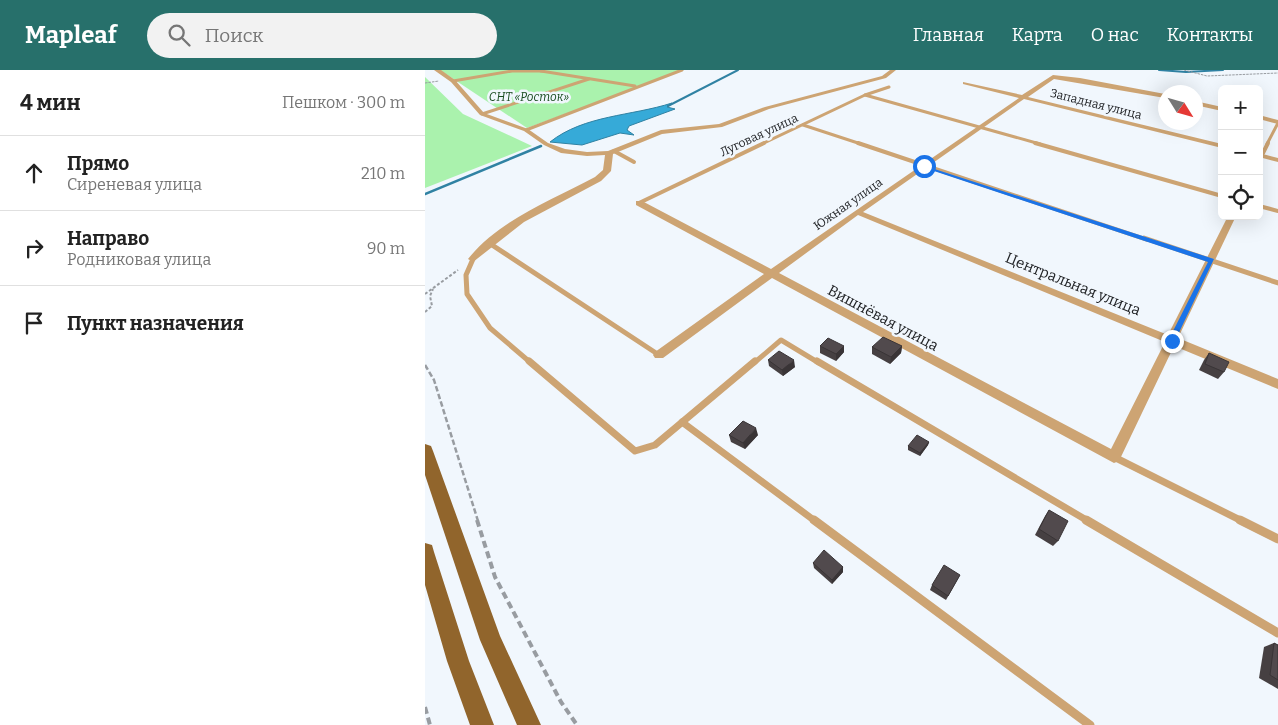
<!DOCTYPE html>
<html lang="ru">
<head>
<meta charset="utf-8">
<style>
  :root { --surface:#fff; --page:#f2f2f2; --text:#222; --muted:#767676; --line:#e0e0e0; --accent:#27706b }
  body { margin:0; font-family:Bitter,serif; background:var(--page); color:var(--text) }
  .controls { position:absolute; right:15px; top:15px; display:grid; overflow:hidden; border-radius:8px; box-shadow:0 5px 20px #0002 }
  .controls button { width:45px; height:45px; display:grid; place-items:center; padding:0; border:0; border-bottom:1px solid var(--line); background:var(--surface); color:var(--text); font:25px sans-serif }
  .compass { position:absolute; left:733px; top:15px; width:45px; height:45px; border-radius:50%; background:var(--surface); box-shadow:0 5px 20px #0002; rotate:127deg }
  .stop { position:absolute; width:15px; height:15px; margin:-11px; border:4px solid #1a73e8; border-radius:50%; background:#fff }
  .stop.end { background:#1a73e8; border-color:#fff; box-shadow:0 1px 5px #0008 }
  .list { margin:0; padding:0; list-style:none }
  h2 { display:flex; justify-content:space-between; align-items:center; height:65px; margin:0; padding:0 20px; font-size:21px }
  h2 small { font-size:16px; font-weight:400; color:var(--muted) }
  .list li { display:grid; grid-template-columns:32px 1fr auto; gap:15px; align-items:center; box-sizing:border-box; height:75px; padding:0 20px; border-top:1px solid var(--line) }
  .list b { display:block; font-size:19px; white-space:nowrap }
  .list p { margin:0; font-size:16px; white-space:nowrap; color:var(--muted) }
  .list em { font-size:16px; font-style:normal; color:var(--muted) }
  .icon { flex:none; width:28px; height:28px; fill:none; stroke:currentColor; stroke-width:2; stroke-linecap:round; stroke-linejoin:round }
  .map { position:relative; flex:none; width:853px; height:655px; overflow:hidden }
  header { display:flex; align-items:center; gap:30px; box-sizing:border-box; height:70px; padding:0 25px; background:var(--accent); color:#fff }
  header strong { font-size:24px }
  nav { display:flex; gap:28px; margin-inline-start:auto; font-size:18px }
  .search { width:350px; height:45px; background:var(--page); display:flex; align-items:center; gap:12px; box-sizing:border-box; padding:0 18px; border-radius:28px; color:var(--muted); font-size:19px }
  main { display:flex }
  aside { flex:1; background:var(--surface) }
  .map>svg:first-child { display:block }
</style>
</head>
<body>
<header>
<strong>Mapleaf</strong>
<div class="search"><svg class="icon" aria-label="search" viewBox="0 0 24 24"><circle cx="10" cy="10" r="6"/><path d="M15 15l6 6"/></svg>Поиск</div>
<nav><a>Главная</a><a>Карта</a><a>О нас</a><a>Контакты</a></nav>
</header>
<main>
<aside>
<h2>4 мин<small>Пешком · 300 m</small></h2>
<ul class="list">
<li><svg class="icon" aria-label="ahead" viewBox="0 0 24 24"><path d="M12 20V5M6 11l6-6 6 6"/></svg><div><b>Прямо</b><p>Сиреневая улица</p></div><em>210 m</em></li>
<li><svg class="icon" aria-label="right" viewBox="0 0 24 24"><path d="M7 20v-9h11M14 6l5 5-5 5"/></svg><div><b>Направо</b><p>Родниковая улица</p></div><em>90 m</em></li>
<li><svg class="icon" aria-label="arrive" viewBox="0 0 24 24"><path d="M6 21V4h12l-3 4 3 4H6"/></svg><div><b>Пункт назначения</b></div></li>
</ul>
</aside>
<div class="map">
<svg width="853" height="655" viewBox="0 0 853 655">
  <rect width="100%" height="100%" fill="#f1f7fd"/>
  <g fill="#aaf2ad">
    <path d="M15,0H259L102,58Z"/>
    <path d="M0,7L38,44L107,76L0,118Z"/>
  </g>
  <path fill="#36aad8" stroke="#3082a3" d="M247,33L242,37L250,39L204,56L202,60L209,65L195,63L157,75L125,72C159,45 207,46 247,33Z"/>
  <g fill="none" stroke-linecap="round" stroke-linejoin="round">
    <g stroke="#3082a3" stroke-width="2">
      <path d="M734,0L761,2L798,0"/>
      <path d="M243,36L313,0"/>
    </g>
    <path stroke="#3082a3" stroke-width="2.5" d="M0,124L116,76"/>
    <g stroke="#989ca1" stroke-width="1" stroke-dasharray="2.5 1" stroke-linecap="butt">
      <path d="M759,0L782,6L853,3"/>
      <path d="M0,13L14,11"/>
    </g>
    <g stroke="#989ca1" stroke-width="2" stroke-dasharray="3 2" stroke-linecap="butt">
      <path d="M0,224L33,200"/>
      <path d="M0,242L7,236L5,226L8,219"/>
    </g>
    <path stroke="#989ca1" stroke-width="2.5" stroke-dasharray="5.5 2.5" stroke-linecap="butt" d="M0,295L9,310L53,451"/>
    <g stroke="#989ca1" stroke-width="4" stroke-dasharray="7 4" stroke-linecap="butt">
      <path d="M52,450L70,507L136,632L152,655"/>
      <path d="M0,637L5,655"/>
    </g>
    <g stroke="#cda473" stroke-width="3">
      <path d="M116,1L210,16"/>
      <path d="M28,11L87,1H118"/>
      <path d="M440,25L615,74"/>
      <path d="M57,44L164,9"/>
      <path d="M378,55L436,74"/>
      <path d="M101,60L257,0"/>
      <path d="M337,74L440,25L464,17"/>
      <path d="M842,74L853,53"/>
    </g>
    <g stroke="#cda473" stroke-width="4">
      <path d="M433,73L723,170"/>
      <path d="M610,73L797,126"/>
      <path d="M189,81L209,92"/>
      <path d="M838,83L843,73"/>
      <path d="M214,133L339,73"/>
      <path d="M834,136L853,141"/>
    </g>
    <g stroke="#cda473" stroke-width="5">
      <path d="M719,168L853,213"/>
      <path d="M64,173L234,285"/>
      <path d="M48,189L41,205L42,224L65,258L106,293"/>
      <path d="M329,293L356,270L394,293"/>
    </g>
    <g stroke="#cda473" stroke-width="7">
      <path d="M104,291L210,381L230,375L330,291"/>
      <path d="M392,291L663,451"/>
      <path d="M257,352L390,451"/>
      <path d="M689,387L817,451"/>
    </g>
    <g stroke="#cda473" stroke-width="9">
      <path d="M389,450L665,655"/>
      <path d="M661,450L853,563"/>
      <path d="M815,450L853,469"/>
    </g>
    <g fill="#cda473" fill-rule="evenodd">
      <path d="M9,0H16L30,10L59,43L103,59L123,73L140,79L162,82L183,81L236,60L294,54L340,37L457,6L465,0H471L461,8L344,39L297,57L237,64L188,84L186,101L176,111L99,152L48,192L43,189C74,150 127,130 170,107L178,100L180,85L162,86L136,83L119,75L99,61L55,45L26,12Z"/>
      <path d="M628,5L655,8L740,24V28L629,9L603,27L797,74V78L599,29L438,142L743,265L803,146H811L753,268L853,309V319L749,276L694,391L689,393L347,208L238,288H230L228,285L230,282L339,204L211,135V131H217L346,199L594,28L538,14V12L597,25ZM433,145L740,272L686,379L354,203Z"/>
      <path d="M770,31L797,37V41L770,35Z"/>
      <path d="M834,45L853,50V54L834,49Z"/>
      <path d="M834,83L853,88V92L834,87Z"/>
    </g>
    <g fill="#91652c" fill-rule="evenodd">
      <path d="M0,374L6,376L8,381L75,566L116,655H92L55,570L0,405Z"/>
      <path d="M0,473L7,475L9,482L44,591L69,655H45L22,591L0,515Z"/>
    </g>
  </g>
  <g fill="#464042">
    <path d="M395,276L419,282L411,291L395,283Z"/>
    <path d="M477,276L476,283L465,294L447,284V277Z"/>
    <path d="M784,283L799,302L793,309L774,300L779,290Z"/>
    <path d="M343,290L370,297L358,306L344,296Z"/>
    <path d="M304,365H333L320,379L306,372Z"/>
    <path d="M504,372L503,375L495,386L483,380V376Z"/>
    <path d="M624,440L633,471L628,476L610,465L620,446Z"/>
    <path d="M388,493L418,497V502L407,514L389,498Z"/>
    <path d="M535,505L521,530L505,520L507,515Z"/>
    <path d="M849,573L853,575V619L834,608L839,577Z"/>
  </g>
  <g fill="#393436">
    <path d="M419,276V282L411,291V284Z"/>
    <path d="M477,276L476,283L465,294L466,287Z"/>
    <path d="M369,290L370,297L358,306L357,300Z"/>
    <path d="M331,358L333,365L320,379L318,373Z"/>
    <path d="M504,372L503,375L495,386V383Z"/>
    <path d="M418,497V502L407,514V510Z"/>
  </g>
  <g fill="#514a4d" stroke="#393436">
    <path d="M458,267L477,276L466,287L447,277Z"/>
    <path d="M403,268L419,276L411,284L395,276Z"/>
    <path d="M354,281L369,290L357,300L343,290Z"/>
    <path d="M784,283L804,292L799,302L780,294Z"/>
    <path d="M318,351L331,358L318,373L304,365Z"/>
    <path d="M492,365L504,372L495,383L483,376Z"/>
    <path d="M624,440L643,451L633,471L614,459Z"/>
    <path d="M399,480L418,497L407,510L388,493Z"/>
    <path d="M519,495L535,505L523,526L507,515Z"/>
    <path d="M849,573L853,575V610L845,605Z"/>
  </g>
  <path fill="#1a73e8" d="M497,95L789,189L749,273L743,271L783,192L497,97Z"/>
  <g text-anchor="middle" stroke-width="5" stroke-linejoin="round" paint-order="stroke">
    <g font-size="12" font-style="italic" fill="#184b1e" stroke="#f1f7fd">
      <text x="104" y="31">СНТ «Росток»</text>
    </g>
    <g font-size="12" fill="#212326" stroke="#f1f7fd">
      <text transform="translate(671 34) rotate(14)" y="4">Западная улица</text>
      <text transform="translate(334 65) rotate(-25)" y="4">Луговая улица</text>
      <text transform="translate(423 134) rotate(-35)" y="4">Южная улица</text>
    </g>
    <g font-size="15" fill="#212326" stroke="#f1f7fd">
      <text transform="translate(648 214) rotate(22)" y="5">Центральная улица</text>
      <text transform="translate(458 248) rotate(28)" y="5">Вишнёвая улица</text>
    </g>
  </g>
</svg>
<div class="controls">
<button>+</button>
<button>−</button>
<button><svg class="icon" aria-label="locate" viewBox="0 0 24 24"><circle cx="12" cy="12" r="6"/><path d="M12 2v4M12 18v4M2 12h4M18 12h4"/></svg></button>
</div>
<svg class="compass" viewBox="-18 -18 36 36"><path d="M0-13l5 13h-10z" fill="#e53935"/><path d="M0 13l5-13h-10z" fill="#767676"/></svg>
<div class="stop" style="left:499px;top:96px"></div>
<div class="stop end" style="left:747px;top:271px"></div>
</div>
</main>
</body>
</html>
